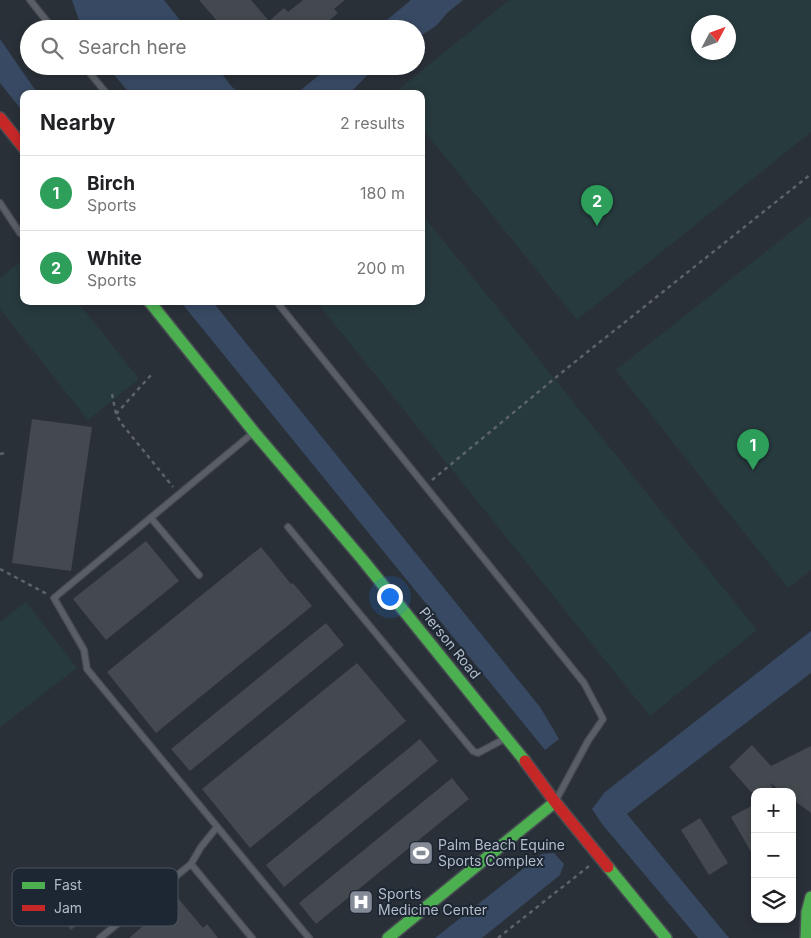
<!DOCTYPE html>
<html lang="en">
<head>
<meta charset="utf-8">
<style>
  :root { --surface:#fff; --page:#f6f6f6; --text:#202124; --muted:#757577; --line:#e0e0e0; --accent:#0f766e }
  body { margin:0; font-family:Inter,sans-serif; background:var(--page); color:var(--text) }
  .controls { position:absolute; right:15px; bottom:15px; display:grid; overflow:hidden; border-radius:10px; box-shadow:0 2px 8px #0003 }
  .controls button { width:45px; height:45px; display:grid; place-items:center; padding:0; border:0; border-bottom:1px solid var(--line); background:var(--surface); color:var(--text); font:25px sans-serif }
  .compass { position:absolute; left:691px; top:15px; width:45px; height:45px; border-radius:50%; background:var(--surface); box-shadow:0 2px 8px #0003; rotate:49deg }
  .you { position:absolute; left:389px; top:596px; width:18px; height:18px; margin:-12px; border:4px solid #fff; border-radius:50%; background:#1a73e8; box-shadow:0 0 0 8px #1a73e833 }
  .badge { display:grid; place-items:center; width:32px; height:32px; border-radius:50%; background:var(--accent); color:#fff; font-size:16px; font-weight:700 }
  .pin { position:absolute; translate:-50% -41px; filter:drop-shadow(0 1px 2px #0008) }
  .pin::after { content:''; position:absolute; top:26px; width:18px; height:15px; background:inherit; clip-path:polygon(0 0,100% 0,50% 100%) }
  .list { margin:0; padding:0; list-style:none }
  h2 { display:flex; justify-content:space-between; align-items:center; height:65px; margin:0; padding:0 20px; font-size:21px }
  h2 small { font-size:16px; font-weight:400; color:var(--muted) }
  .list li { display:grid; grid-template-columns:32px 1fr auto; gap:15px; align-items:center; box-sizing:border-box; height:75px; padding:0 20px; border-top:1px solid var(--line) }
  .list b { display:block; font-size:19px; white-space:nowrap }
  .list p { margin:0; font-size:16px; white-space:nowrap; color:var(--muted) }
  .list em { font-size:16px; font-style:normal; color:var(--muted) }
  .icon { flex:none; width:28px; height:28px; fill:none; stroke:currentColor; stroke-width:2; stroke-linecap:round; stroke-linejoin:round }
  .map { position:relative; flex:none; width:811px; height:938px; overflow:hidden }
  .search { position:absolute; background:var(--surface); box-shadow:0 2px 8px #0003; left:20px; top:20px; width:405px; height:55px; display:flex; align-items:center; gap:12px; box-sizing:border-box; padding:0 18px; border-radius:28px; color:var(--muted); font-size:19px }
  .panel { position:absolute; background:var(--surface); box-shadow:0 2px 8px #0003; left:20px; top:90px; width:405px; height:215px; border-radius:10px }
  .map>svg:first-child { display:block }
</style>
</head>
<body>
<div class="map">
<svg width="811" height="938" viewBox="0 0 811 938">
  <rect width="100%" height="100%" fill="#2a3038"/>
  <g fill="#273a3e" fill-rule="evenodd">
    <path d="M509,0H811V132L577,320L421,127V94L394,93ZM728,22V52H698V22Z"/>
    <path d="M421,213L757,630L650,716L316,301H421Z"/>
    <path d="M811,216V570L788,588L616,370Z"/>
    <path d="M24,259V301H77L139,379L88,420L0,309V278Z"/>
    <path d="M26,602L77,668L0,727V622Z"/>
  </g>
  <g fill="#384963">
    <path d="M72,0H164L187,29H82Z"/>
    <path d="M411,0H463L447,13L437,25L416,39V29H376Z"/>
    <path d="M0,39L38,94H24V113L0,83Z"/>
    <path d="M107,66H216L232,87L241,94H130Z"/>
    <path d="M330,66H376L349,94H296Z"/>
    <path d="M180,301H212L540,707L559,739L545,750Z"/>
    <path d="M811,631V673L627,814L729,938H698L602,824L592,809L605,792Z"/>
    <path d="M554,853L564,864L560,875L482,938H435L542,854Z"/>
  </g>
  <g fill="#444950">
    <path d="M199,0H251L269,21L284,8L288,12L303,0H345L334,9L338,13L319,29H224Z"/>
    <path d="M32,419L92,427L71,571L12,563Z"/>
    <path d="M146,541L179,581L106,640L73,599Z"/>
    <path d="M261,547L291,584L293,583L312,606L156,733L107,672Z"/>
    <path d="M326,623L344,645L190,771L171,749Z"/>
    <path d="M357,663L406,721L250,848L202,789Z"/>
    <path d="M420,739L438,761L284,887L266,865Z"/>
    <path d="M752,745L771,766L811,746V813L792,799V792H782L770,783L775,792H751L729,767Z"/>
    <path d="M452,778L469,799L316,924L299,903Z"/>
    <path d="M755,804V859L731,817Z"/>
    <path d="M700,818L728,863L709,875L681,830Z"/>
    <path d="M76,892L92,912L71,930L54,910Z"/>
    <path d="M177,897L203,928L207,924L218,938H129Z"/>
  </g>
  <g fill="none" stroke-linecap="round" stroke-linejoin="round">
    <defs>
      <g id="lane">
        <path d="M30,0L53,29"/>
        <path d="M84,66L107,94"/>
        <path d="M0,203L20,233"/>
        <path d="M276,301L584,683L603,719L588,741L556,800"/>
        <path d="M254,432L54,598L84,650L87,669L309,938"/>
        <path d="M151,518L199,575"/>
        <path d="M288,527L473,751L478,753L506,738"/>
        <path d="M191,864L201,847L217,827"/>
        <path d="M100,938L191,864L252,938"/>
      </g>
      <g id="fast">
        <path d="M149,301L254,432L362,559L525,761"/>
        <path d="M608,867L666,938"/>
        <path d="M388,938L555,802"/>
        <path d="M806,938L807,912L811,897"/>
      </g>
      <g id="jam">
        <path d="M0,118L24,148"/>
        <path d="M525,761L555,802L608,867"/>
      </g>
    </defs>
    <use href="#lane" stroke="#484c53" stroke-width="8"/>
    <use href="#fast" stroke="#484c53" stroke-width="14"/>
    <use href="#jam" stroke="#484c53" stroke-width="14"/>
    <g stroke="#5d636a" stroke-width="2.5" stroke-dasharray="4 4" stroke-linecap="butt">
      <path d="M112,394L116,414L121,423L173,487"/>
      <path d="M116,414L151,375"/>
      <path d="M0,454L5,453"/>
      <path d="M432,480L566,369L811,174"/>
      <path d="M0,569L47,594"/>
      <path d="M498,938L589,866"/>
    </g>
    <use href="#lane" stroke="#5a5e66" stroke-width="5.5"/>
    <use href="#fast" stroke="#4caf50" stroke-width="11"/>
    <use href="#jam" stroke="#c62828" stroke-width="11"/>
  </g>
  <defs>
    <symbol id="stadium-square" viewBox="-11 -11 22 22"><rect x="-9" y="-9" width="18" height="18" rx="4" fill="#848b96" stroke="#1d2633"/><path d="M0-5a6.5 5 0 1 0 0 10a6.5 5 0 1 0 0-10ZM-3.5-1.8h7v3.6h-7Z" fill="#fff"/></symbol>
    <symbol id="hospital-square" viewBox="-11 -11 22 22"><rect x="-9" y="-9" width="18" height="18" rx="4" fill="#848b96" stroke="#1d2633"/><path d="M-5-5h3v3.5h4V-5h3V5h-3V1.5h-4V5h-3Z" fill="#fff"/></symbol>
  </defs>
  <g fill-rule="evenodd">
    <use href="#stadium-square" x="407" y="839" width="28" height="28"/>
    <use href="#hospital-square" x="347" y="888" width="28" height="28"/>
  </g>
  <g text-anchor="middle" stroke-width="4" stroke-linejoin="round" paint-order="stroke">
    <g font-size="14" fill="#b4bcc9" stroke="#1d2633">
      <text transform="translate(450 643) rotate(51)" y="5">Pierson Road</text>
    </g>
    <g font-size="14" fill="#b4bcc9" stroke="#1d2633" text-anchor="start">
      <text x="438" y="850">Palm Beach Equine<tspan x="438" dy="16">Sports Complex</tspan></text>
      <text x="378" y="899">Sports<tspan x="378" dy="16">Medicine Center</tspan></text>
    </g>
  </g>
  <rect x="12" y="868" width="166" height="58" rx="8" fill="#1d2633" stroke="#4a5360" stroke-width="1"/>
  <rect x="22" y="882" width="23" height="7" fill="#4caf50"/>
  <rect x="22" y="905" width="23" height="6" fill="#c62828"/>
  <g font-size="14" fill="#b4bcc9">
    <text x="54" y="890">Fast</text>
    <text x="54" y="913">Jam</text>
  </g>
</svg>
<div class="controls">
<button>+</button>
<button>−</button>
<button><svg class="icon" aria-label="layers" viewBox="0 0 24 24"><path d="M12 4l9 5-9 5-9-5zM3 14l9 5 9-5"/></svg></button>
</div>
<svg class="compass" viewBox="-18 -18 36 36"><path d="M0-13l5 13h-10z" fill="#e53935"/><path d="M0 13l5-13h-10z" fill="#757577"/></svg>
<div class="you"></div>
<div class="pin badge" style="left:753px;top:470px;background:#2e9e5b">1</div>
<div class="pin badge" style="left:597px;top:226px;background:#2e9e5b">2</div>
<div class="search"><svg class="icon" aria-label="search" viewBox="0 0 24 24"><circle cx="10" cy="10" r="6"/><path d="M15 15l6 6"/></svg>Search here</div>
<section class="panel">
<h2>Nearby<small>2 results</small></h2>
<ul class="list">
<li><span class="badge" style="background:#2e9e5b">1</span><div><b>Birch</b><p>Sports</p></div><em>180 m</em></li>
<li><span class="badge" style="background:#2e9e5b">2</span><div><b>White</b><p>Sports</p></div><em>200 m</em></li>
</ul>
</section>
</div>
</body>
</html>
